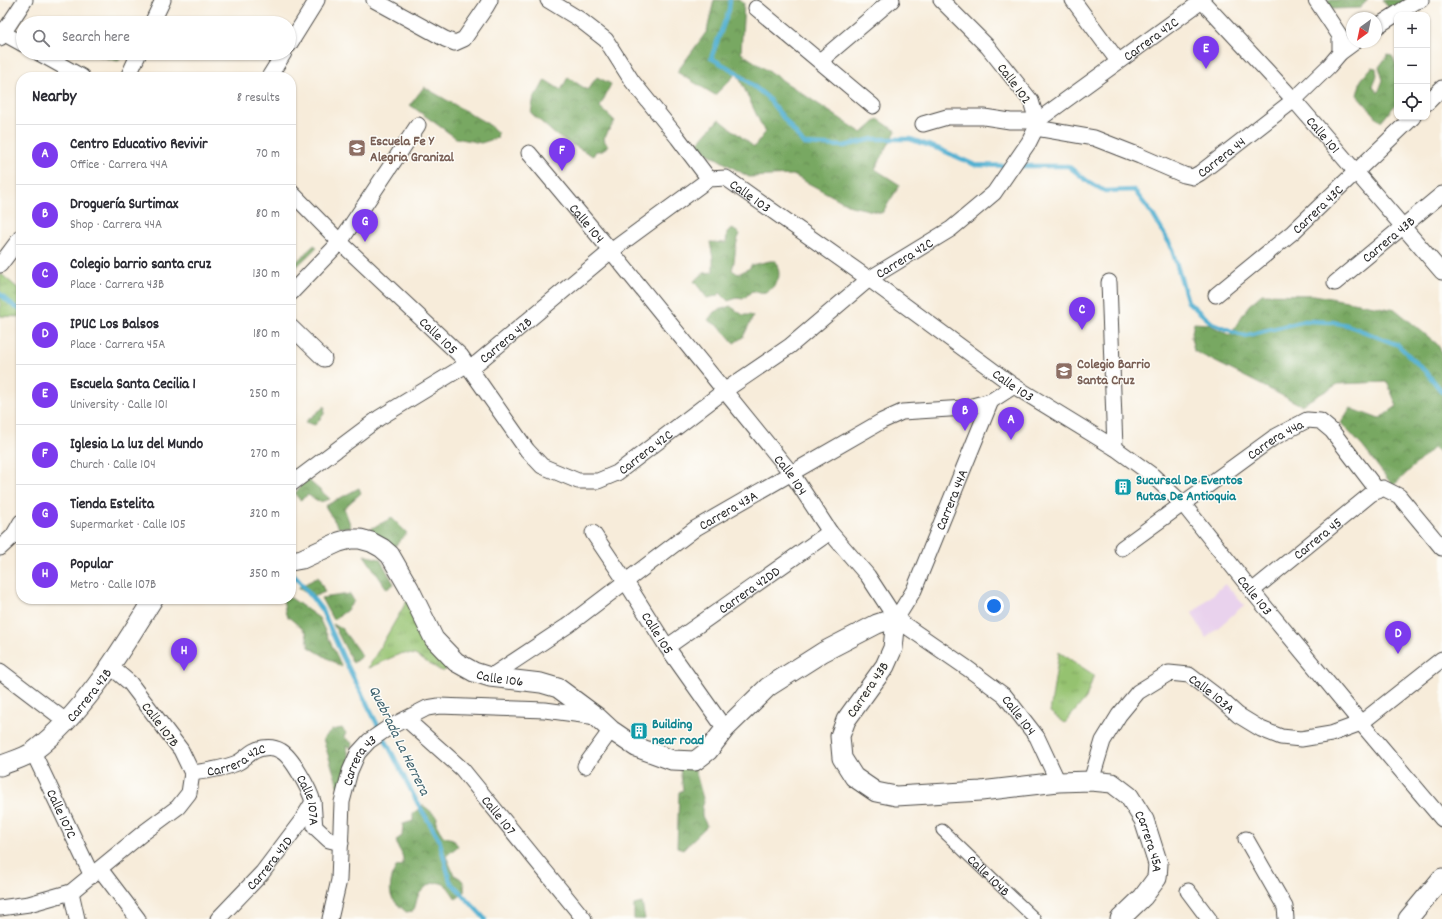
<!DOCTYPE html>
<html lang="en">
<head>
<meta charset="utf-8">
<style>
  :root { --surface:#fff; --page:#f7f7f7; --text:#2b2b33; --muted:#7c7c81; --line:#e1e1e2; --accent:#7c3aed }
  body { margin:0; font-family:Dekko,sans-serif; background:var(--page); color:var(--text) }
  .controls { position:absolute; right:12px; top:12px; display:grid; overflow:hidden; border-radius:8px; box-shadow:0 1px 3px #0004 }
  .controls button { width:36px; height:36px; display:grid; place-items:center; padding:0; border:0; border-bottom:1px solid var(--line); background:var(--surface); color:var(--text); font:20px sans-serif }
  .compass { position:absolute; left:1346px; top:12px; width:36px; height:36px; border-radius:50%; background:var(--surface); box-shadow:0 1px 3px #0004; rotate:213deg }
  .you { position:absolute; left:994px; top:606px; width:14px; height:14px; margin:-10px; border:3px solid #fff; border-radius:50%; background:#1a73e8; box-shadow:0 0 0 6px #1a73e833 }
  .badge { display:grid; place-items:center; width:26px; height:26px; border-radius:50%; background:var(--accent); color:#fff; font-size:13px; font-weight:700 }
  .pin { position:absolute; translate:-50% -33px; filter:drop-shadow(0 1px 2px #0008) }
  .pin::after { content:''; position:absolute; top:21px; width:14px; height:12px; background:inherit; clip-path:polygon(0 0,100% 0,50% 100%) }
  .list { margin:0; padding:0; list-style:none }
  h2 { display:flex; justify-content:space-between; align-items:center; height:52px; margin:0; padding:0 16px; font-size:17px }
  h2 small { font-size:13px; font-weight:400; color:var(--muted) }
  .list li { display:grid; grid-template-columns:26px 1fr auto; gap:12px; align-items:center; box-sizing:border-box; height:60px; padding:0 16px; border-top:1px solid var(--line) }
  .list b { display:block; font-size:15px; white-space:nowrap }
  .list p { margin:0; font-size:13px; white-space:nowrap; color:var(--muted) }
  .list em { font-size:13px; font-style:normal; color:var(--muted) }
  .icon { flex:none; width:22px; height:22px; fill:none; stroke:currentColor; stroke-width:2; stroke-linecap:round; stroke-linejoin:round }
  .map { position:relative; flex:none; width:1442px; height:919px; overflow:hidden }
  .search { position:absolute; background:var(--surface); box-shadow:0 1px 3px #0004; left:16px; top:16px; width:280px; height:44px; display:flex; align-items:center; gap:10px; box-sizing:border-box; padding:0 14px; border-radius:22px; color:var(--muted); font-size:15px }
  .panel { position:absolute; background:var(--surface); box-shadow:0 1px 3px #0004; left:16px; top:72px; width:280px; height:532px; border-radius:16px }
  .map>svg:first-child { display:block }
</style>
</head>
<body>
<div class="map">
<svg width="1442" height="919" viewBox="0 0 1442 919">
  <defs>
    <pattern id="forest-crowns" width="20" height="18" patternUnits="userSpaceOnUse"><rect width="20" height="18" fill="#78a862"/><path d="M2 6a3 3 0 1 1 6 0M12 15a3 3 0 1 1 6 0" fill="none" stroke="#638951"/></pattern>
    <pattern id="park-tufts" width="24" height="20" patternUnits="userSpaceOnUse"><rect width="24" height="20" fill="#95c270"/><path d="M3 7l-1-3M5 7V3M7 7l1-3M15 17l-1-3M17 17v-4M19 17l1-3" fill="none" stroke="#7a9e5c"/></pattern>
  </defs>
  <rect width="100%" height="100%" fill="#fdfcf7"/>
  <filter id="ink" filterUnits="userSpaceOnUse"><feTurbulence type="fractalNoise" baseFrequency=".025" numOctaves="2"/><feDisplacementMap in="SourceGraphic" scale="8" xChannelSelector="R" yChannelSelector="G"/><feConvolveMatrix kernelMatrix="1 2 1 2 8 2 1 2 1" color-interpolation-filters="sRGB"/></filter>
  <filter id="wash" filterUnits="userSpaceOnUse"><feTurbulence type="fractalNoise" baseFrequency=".012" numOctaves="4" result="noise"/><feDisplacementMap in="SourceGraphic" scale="16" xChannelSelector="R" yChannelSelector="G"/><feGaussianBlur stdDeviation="0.9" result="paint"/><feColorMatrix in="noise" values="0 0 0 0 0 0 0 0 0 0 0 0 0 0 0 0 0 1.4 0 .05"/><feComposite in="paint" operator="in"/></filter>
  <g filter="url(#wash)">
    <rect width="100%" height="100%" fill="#f7ecda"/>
    <path fill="#e9d2ed" d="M1225,584L1244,605L1206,638L1192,613Z"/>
    <g fill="url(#forest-crowns)" stroke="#526a46">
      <path d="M714,0H739L744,3L741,53L862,133L878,119L896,131L875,169L900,185L882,213L851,206L793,175L749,177L695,146L719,119L754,147L765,133L737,73L715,95L677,72L707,31Z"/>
      <path d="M1326,0H1368L1360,8L1332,9Z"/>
      <path d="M1382,0H1414L1394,14Z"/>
      <path d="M94,53H124L118,61L95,55Z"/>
      <path d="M1388,55L1392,56L1397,66V82L1396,87L1397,103L1381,122L1357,95L1361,80L1372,67L1376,68L1377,75L1373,87L1378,93L1383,80L1379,67Z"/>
      <path d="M568,77L587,90L597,77L611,84L600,107L615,121L604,138L605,142L608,145L603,151H596L593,156L557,136L531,113L534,96L539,91L545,80L561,90Z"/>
      <path d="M424,87L488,124L498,133L497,138L481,143L456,138L410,105Z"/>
      <path d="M731,228L740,234C734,245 736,258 732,270L738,274L750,268L751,265L770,261H776C782,278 779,282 766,293L752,291L743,299L737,298L728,301L720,293L717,296L707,298L694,281L704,273L713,272V259L710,242L726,243L727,232Z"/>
      <path d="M314,245L317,247L291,272V267Z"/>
      <path d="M1262,294L1314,295L1396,310L1437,344L1442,352V454L1433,448L1393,486L1363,447L1341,423L1350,408L1379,419L1397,406L1387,382L1338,384L1301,405L1194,351L1191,337L1194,323L1208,324L1230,335L1249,305Z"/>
      <path d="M730,306L743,315H750L753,317L743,337L734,343L720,327L708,320L714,312Z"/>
      <path d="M325,406L324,414L315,425L305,422Z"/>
      <path d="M306,478L330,499L320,502L308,495L300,500L295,494Z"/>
      <path d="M359,488L361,493L344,508L351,527L339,528L325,506Z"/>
      <path d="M392,518L407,533L394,547L370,529Z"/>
      <path d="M364,555L380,559L394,584L387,589Z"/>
      <path d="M318,577L325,592L313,597L298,588Z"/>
      <path d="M350,594L354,601L346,611L333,620L321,598Z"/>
      <path d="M291,598L319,618L342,667L309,647L306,632L286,615L283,599Z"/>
      <path d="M333,624L342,629L362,656L353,663Z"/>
      <path d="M342,728L346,733L344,737L352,743L351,748L346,745L350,759L340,792L323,739L332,730Z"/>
      <path d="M694,766L704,802L702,808V816L707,826L683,849L677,847L679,792L683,790L680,768Z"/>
      <path d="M422,805L428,809L437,817L436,824L443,836L453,839L458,846L446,856L454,875C464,879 465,884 464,893L456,899C452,894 448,885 441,883C432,880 422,889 418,896C416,901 416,906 413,911L406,912C402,908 395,903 392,898C388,888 392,875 396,867L403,865C404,851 398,852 396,840L402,836L403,824L413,821V814Z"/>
      <path d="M642,903L645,919H634V905Z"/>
    </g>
    <g fill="url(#park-tufts)" stroke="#60764e">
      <path d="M0,273L21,291V317L0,316Z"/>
      <path d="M408,599L449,666L443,672L415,655L402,653L368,668Z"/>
      <path d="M1059,652L1094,675L1086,698L1065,723L1050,712Z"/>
    </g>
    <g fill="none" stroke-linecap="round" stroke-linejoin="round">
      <g stroke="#53b0d1" stroke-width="4.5">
        <path d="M730,0L729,10L711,58L736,72L767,97L804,144L844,146L873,139H910L939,149L975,165L1009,166"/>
        <path d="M1016,166H1068L1090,183L1105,191L1134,190L1153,215L1171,246L1188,302L1212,323L1244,336L1305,321L1332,322L1347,325L1398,345L1428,374L1442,392"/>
        <path d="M0,294L15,307L21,309"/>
        <path d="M291,571L322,610L343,657L417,802L439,839L450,881L485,919"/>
      </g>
    </g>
  </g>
  <g filter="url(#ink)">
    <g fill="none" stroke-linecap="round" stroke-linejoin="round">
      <defs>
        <g id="pedestrian">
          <path id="s1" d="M942,830L1035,919"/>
        </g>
        <g id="minor">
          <path d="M374,0L445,39L455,43L464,39L486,7L490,0"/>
          <path id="s2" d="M548,0L579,19L606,40L632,81L678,138L709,179L726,178L869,279L1014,386L1115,448L1152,475L1183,504L1252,591L1361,723L1442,819"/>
          <path d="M1073,0L1118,61"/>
          <path id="s3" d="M1201,0L1294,100L1442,272"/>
          <path d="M1316,0L1340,36V53"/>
          <path d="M756,8L873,106"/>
          <path d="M152,23L163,0"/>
          <path d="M1376,27L1415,2L1421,0"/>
          <path d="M0,30L3,33L23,44"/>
          <path d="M0,38L25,0"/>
          <path d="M289,45L317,0"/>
          <path d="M39,53L82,77"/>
          <path d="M820,61L892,0"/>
          <path d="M128,77L139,53"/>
          <path d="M269,77L284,53"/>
          <path d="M1427,103L1442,88"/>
          <path d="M923,124L947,117H984L1010,121H1037L1031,101L988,47L941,0"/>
          <path id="s4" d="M1036,128L1094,138L1140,156L1184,175L1193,177L1200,173L1294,100L1329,66L1340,53L1355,42"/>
          <path id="s5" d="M529,153L611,251L792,474L830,532L868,576L896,619L967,668L1005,696L1037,737L1058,782"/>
          <path id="s6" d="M291,192L340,242L461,356L527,450L542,466L578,481H598L617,473L724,391L790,346L869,279L951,229L994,193L1029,142L1036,128L1037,121L1202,1"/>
          <path d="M0,265L21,237"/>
          <path d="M1109,282L1115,448"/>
          <path id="s7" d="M1335,283L1442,194"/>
          <path d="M291,293L340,242L418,125"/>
          <path id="s8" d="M1216,295L1293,232L1413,117"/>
          <path d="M291,327L324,359"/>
          <path id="s9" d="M291,484L379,418L466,365L476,364L611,251L709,179"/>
          <path id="s10" d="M593,533L626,582L667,647L725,729"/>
          <path d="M0,548L13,536L21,522"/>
          <path id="s11" d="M1122,548L1273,438L1307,420L1320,421L1332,431L1378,491"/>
          <path id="s12" d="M1252,591L1371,494L1383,488L1399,496L1442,548"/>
          <path id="s13" d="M896,619L914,590L991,401L1014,386"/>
          <path id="s14" d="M667,647L830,532"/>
          <path d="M0,671L67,722"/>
          <path id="s15" d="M490,677L567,626L696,528L882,421L902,412L965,408L991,401"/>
          <path id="s16" d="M406,719L462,769L584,919"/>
          <path id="s17" d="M33,752L92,876"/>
          <path d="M585,766L611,730"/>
          <path id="s18" d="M192,773C207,771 223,769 237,763C247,758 250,750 263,748C269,747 276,748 281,751C292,757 310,790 313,802C314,810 314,819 315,827L329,840L341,843"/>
          <path id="s19" d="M1091,781L1103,741L1119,715L1138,692L1169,673L1189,675L1218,697L1238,715L1261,729L1281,737L1301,739L1331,734L1361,723L1442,659"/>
          <path d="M1246,839L1285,907L1286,919"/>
          <path d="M100,869L138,919"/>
          <path d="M1188,891L1209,919"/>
          <path d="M71,892L77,919"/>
          <path d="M0,908L29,904L71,892L143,833L178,807L189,793L192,773L181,750L130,683L110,666"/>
          <path id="s20" d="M218,919L262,873L302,820L313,802"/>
          <path id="s21" d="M330,919L339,880L342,802L350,771L358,753L369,741L388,728L427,708L439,706L545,710L597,717"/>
        </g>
        <g id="tertiary">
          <path id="s22" d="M291,561L302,559L339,542L350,539H360L371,542L382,548L390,555L409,588L434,639L456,662L474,672L490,677L541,683L558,688L597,717L611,730L636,747L672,760L695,761L708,751L725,729L768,687L823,652L877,624L886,621L896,619L893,648L885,666L846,720L840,736L842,758L854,777L876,792L896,796L981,791L1058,782L1091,781L1112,783L1129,796L1144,820L1158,864L1157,878L1143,897L1120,919"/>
          <path id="s23" d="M0,766C11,761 25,758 34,751C84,713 120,652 153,599"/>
          <path d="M1408,919L1442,878"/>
        </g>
      </defs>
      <use href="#pedestrian" stroke="#4a4845" stroke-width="13"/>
      <use href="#minor" stroke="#4a4845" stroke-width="17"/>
      <use href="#tertiary" stroke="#4a4845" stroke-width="21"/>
      <use href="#pedestrian" stroke="#fff" stroke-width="11"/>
      <use href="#minor" stroke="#fff" stroke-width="15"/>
      <use href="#tertiary" stroke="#fff" stroke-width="19"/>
    </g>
  </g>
  <defs>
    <symbol id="school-square" viewBox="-11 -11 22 22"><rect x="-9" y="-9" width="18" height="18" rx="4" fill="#8d6e63" stroke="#fdfcf7"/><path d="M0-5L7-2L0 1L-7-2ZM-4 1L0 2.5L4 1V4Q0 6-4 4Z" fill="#fff"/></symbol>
    <symbol id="building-square" viewBox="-11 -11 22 22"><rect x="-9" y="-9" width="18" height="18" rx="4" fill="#0f9aa8" stroke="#fdfcf7"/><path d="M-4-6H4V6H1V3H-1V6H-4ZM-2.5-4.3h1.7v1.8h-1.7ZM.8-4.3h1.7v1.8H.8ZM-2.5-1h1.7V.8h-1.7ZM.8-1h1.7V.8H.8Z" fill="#fff"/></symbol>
  </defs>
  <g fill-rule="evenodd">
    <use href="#school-square" x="347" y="138" width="20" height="20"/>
    <use href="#school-square" x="1054" y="361" width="20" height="20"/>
    <use href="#building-square" x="1113" y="477" width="20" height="20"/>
    <use href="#building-square" x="629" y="721" width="20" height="20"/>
  </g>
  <g text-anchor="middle" stroke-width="3" stroke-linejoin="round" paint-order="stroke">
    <g font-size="14" fill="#2b2b2b" stroke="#fdfcf7">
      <text dy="5" stroke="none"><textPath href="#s6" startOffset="1148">Carrera 42C</textPath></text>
      <text transform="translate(1015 83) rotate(53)" y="5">Calle 102</text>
      <text dy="5" stroke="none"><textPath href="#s3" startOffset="182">Calle 101</textPath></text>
      <text dy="5" stroke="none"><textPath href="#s4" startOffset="200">Carrera 44</textPath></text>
      <text dy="5" stroke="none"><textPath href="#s2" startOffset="291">Calle 103</textPath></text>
      <text dy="5" stroke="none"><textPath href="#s8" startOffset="133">Carrera 43C</textPath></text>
      <text dy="5" stroke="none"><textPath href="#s5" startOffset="91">Calle 104</textPath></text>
      <text dy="5" stroke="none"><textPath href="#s7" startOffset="69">Carrera 43B</textPath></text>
      <text dy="5" stroke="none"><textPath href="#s6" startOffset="812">Carrera 42C</textPath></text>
      <text dy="5" stroke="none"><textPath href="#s6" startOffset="206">Calle 105</textPath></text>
      <text dy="5" stroke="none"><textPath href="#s9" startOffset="260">Carrera 42B</textPath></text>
      <text dy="5" stroke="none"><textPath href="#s2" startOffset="615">Calle 103</textPath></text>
      <text dy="5" stroke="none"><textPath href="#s11" startOffset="188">Carrera 44a</textPath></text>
      <text dy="5" stroke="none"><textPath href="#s6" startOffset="488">Carrera 42C</textPath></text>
      <text dy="5" stroke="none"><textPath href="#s5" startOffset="415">Calle 104</textPath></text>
      <text dy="5" stroke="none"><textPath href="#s13" startOffset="132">Carrera 44A</textPath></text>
      <text dy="5" stroke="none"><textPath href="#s15" startOffset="291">Carrera 43A</textPath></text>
      <text dy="5" stroke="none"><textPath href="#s12" startOffset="84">Carrera 45</textPath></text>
      <text dy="5" stroke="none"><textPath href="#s14" startOffset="100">Carrera 42DD</textPath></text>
      <text dy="5" stroke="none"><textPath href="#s2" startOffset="939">Calle 103</textPath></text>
      <text dy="5" stroke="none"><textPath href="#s10" startOffset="119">Calle 105</textPath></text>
      <text dy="5" stroke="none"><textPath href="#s22" startOffset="282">Calle 106</textPath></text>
      <text transform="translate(867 689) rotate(-56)" y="5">Carrera 43B</text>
      <text dy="5" stroke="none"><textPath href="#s23" startOffset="116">Carrera 42B</textPath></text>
      <text dy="5" stroke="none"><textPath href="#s19" startOffset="188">Calle 103A</textPath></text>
      <text dy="5" stroke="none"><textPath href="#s5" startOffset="751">Calle 104</textPath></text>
      <text transform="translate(161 724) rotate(53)" y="5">Calle 107B</text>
      <text dy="5" stroke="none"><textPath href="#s18" startOffset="47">Carrera 42C</textPath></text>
      <text dy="5" stroke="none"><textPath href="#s21" startOffset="164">Carrera 43</textPath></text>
      <text dy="5" stroke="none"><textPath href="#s18" startOffset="153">Calle 107A</textPath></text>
      <text dy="5" stroke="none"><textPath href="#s17" startOffset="68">Calle 107C</textPath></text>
      <text dy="5" stroke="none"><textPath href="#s16" startOffset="134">Calle 107</textPath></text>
      <text dy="5" stroke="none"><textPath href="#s22" startOffset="1263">Carrera 45A</textPath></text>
      <text dy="5" stroke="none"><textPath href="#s20" startOffset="76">Carrera 42D</textPath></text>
      <text dy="5" stroke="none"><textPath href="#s1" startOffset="65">Calle 104B</textPath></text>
    </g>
    <g font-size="14" font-weight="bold" fill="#785e54" stroke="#fdfcf7" text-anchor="start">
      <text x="370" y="145">Escuela Fe Y<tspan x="370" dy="16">Alegria Granizal</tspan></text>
      <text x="1077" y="368">Colegio Barrio<tspan x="1077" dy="16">Santa Cruz</tspan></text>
    </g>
    <g font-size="14" font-weight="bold" fill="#0d838f" stroke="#fdfcf7" text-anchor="start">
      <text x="1136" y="484">Sucursal De Eventos<tspan x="1136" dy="16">Rutas De Antioquia</tspan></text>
      <text x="652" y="728">Building<tspan x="652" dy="16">near road</tspan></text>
    </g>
    <g font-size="15" font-style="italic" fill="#3b606d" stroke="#fdfcf7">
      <text transform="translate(400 740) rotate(64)" y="5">Quebrada La Herrera</text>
    </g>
  </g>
</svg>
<div class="controls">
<button>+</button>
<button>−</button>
<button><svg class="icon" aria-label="locate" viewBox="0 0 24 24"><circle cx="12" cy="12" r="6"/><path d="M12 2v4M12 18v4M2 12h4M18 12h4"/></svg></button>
</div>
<svg class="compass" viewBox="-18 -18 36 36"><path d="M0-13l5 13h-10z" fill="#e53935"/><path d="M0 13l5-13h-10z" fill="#7c7c81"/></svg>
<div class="you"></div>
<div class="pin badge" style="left:1011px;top:440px">A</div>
<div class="pin badge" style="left:965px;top:431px">B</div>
<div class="pin badge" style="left:1082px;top:330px">C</div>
<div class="pin badge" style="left:1398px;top:654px">D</div>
<div class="pin badge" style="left:1206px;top:69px">E</div>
<div class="pin badge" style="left:562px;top:171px">F</div>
<div class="pin badge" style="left:365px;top:242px">G</div>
<div class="pin badge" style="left:184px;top:671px">H</div>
<div class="search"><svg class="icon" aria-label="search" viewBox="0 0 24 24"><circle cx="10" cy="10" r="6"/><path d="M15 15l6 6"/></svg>Search here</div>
<section class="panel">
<h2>Nearby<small>8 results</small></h2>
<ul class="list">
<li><span class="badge">A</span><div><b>Centro Educativo Revivir</b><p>Office · Carrera 44A</p></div><em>70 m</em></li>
<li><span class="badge">B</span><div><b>Droguería Surtimax</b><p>Shop · Carrera 44A</p></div><em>80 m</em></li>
<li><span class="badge">C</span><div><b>Colegio barrio santa cruz</b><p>Place · Carrera 43B</p></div><em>130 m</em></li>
<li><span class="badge">D</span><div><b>IPUC Los Balsos</b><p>Place · Carrera 45A</p></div><em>180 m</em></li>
<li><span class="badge">E</span><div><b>Escuela Santa Cecilia 1</b><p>University · Calle 101</p></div><em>250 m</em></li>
<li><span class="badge">F</span><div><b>Iglesia La luz del Mundo</b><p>Church · Calle 104</p></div><em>270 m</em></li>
<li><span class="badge">G</span><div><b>Tienda Estelita</b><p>Supermarket · Calle 105</p></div><em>320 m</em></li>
<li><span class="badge">H</span><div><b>Popular</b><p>Metro · Calle 107B</p></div><em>350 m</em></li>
</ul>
</section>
</div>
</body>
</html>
